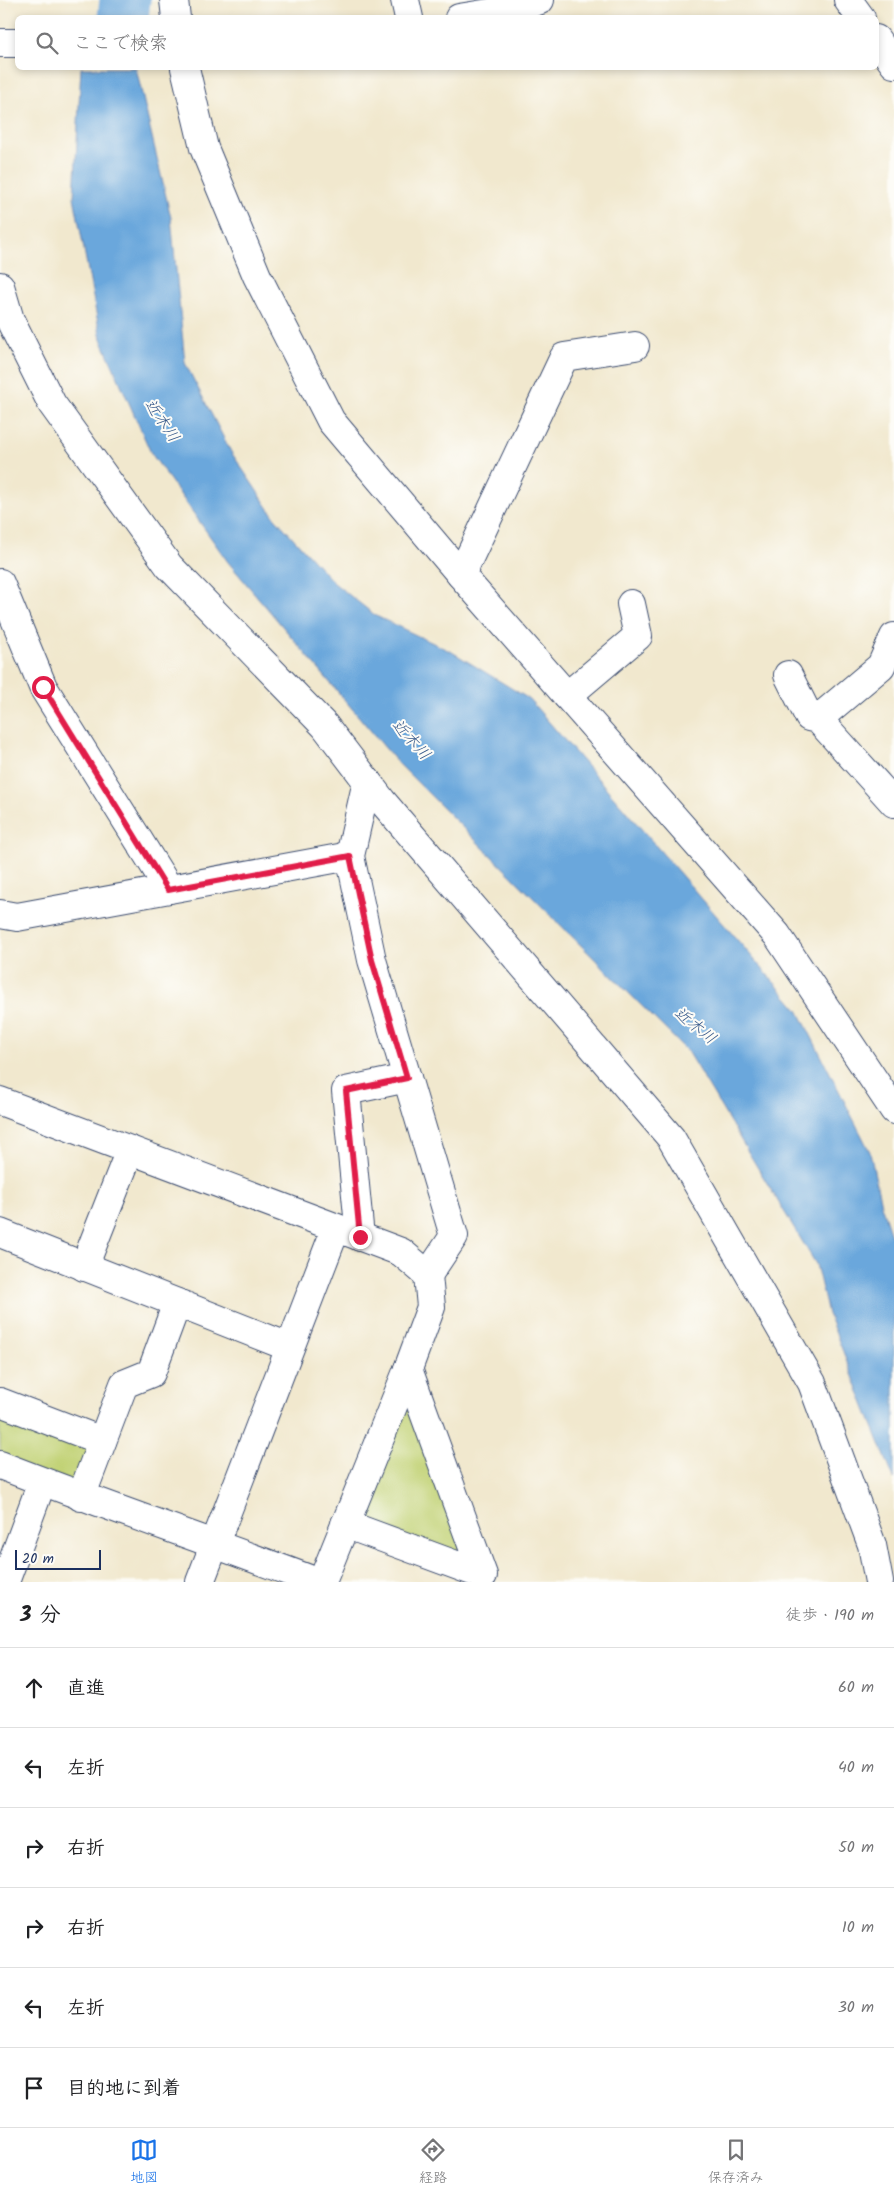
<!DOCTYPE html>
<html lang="ja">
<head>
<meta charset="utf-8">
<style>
  :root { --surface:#fff; --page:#f2f2f2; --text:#202124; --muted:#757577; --line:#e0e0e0; --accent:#1a73e8 }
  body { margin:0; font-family:Kalam,"Klee One",sans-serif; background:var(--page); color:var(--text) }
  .scale { position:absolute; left:15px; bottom:12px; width:86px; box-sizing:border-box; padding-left:5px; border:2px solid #1b2f5e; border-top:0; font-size:14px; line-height:18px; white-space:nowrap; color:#1b2f5e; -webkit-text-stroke:4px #fdfcf7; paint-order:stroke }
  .stop { position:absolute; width:15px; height:15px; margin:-11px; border:4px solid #e11d48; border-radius:50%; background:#fff }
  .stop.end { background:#e11d48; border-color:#fff; box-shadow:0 1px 5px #0008 }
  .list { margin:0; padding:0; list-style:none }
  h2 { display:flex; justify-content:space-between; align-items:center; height:65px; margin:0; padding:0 20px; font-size:21px }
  h2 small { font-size:16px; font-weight:400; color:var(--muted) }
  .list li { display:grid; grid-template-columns:32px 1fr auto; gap:15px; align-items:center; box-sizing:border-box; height:80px; padding:0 20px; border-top:1px solid var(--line) }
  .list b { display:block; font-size:19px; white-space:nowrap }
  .list em { font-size:16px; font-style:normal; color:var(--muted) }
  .icon { flex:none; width:28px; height:28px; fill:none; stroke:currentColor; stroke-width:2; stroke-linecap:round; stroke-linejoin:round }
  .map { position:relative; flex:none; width:894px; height:1582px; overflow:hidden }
  .search { position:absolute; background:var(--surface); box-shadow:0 2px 8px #0003; left:15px; right:15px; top:15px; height:55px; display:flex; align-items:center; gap:12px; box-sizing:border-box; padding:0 18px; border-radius:8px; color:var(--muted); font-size:19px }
  .sheet { height:545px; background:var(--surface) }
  nav { display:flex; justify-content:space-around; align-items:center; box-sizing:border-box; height:70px; border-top:1px solid var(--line); background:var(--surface); font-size:14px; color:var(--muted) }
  nav a { display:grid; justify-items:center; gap:2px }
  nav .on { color:var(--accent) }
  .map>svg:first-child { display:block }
</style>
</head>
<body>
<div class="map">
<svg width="894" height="1582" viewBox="0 0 894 1582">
  <rect width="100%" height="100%" fill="#fdfcf7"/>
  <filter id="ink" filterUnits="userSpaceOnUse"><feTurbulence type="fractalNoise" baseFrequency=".02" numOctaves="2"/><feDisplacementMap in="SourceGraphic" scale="10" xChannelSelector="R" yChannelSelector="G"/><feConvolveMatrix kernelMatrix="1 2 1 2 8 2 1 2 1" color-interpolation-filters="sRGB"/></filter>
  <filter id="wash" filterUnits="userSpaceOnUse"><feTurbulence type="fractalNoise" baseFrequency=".0096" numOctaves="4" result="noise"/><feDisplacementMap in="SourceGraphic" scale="20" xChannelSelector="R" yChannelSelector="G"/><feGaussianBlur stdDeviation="1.12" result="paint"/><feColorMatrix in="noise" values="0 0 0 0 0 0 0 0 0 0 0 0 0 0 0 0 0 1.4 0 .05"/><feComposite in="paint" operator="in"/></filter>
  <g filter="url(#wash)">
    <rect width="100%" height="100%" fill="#f1e8ce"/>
    <g fill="#c1d275" stroke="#6e806a">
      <path d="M408,1393L470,1563L362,1526Z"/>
      <path d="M0,1408L94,1444L77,1488L0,1457Z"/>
    </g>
    <path fill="#6ba7dc" stroke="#436b9d" d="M81,68H136L171,218L185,363L231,452L275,518L334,583L376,616L452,652L529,699L798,1010L870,1152L881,1205L894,1244V1479L828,1314L816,1264L687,1051L398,763L228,562L151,453L101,339L74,197Z"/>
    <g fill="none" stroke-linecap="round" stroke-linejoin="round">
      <path stroke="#6ba7dc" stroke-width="51" d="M123,18L125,0"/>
    </g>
  </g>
  <g filter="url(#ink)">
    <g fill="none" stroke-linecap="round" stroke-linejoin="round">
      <defs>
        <g id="minor">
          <path d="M174,0L176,18"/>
          <path d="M405,0L409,18"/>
          <path d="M848,0L861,18"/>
          <path d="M459,18L514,9L540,0"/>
          <path d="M876,39L894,64"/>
          <path d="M0,43H18"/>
          <path d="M185,68L204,148L257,276L331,421L461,575L777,935L894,1110"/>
          <path d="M0,286L10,320L52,404L169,566L325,726L382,801L671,1138L812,1383L872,1545L879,1582"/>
          <path d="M461,575L564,357L635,346"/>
          <path d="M0,583L43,687L169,889"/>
          <path d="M788,675L809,717L818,719L881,666L894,637"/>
          <path d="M567,696L638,636L631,604"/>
          <path d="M818,719L894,803"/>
          <path d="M367,781L350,856L372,960L454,1236L428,1275"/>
          <path d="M0,914L17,917L350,856"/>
          <path d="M0,1101L401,1252L428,1275L431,1307L408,1369L322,1582"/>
          <path d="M0,1233L289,1347"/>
          <path d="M360,1237L346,1091L407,1078"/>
          <path d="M84,1267L130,1150"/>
          <path d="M0,1402L102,1441"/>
          <path d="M0,1465C105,1506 212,1542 317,1582"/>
          <path d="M81,1497L124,1384L151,1373L177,1303"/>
          <path d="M345,1524L483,1575L408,1369"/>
          <path d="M5,1582L42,1482"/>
          <path d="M200,1582L336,1228"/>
        </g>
      </defs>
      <use href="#minor" stroke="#3b4b6f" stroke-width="30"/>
      <use href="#minor" stroke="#fff" stroke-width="28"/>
    </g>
  </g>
  <g fill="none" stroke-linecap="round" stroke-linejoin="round" filter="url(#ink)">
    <path stroke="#e11d48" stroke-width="6" d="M43,687L168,890L350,856L372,960L407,1078L346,1091L360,1237"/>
  </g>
  <g text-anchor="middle" stroke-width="4" stroke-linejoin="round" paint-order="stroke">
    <g font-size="16" font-style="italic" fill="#37598a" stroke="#fdfcf7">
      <text transform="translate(163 420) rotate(56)" y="6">近木川</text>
      <text transform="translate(412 739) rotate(48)" y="6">近木川</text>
      <text transform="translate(696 1025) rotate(39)" y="6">近木川</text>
    </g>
  </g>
</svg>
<div class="scale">20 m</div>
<div class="stop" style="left:43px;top:687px"></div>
<div class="stop end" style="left:360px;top:1237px"></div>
<div class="search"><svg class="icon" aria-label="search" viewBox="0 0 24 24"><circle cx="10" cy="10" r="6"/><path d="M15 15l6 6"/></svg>ここで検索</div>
</div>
<section class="sheet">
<h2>3 分<small>徒歩 · 190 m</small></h2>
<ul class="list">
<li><svg class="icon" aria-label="ahead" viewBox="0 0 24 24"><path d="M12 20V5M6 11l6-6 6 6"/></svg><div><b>直進</b></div><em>60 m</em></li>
<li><svg class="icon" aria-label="left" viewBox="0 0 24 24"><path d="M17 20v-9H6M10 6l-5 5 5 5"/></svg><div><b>左折</b></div><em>40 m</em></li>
<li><svg class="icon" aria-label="right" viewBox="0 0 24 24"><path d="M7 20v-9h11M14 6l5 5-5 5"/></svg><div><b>右折</b></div><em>50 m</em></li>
<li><svg class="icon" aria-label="right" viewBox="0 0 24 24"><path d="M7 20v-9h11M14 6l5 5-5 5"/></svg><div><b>右折</b></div><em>10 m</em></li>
<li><svg class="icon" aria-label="left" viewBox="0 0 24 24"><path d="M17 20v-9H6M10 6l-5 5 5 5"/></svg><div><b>左折</b></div><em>30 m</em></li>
<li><svg class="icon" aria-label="arrive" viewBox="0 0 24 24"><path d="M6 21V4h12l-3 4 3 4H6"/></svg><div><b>目的地に到着</b></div></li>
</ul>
</section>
<nav>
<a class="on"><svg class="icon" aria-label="map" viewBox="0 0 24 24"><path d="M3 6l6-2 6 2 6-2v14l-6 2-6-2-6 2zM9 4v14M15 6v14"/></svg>地図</a>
<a><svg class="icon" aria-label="directions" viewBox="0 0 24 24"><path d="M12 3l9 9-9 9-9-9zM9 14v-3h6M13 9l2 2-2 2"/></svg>経路</a>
<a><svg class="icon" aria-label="saved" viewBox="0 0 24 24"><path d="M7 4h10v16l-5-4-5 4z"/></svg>保存済み</a>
</nav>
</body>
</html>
